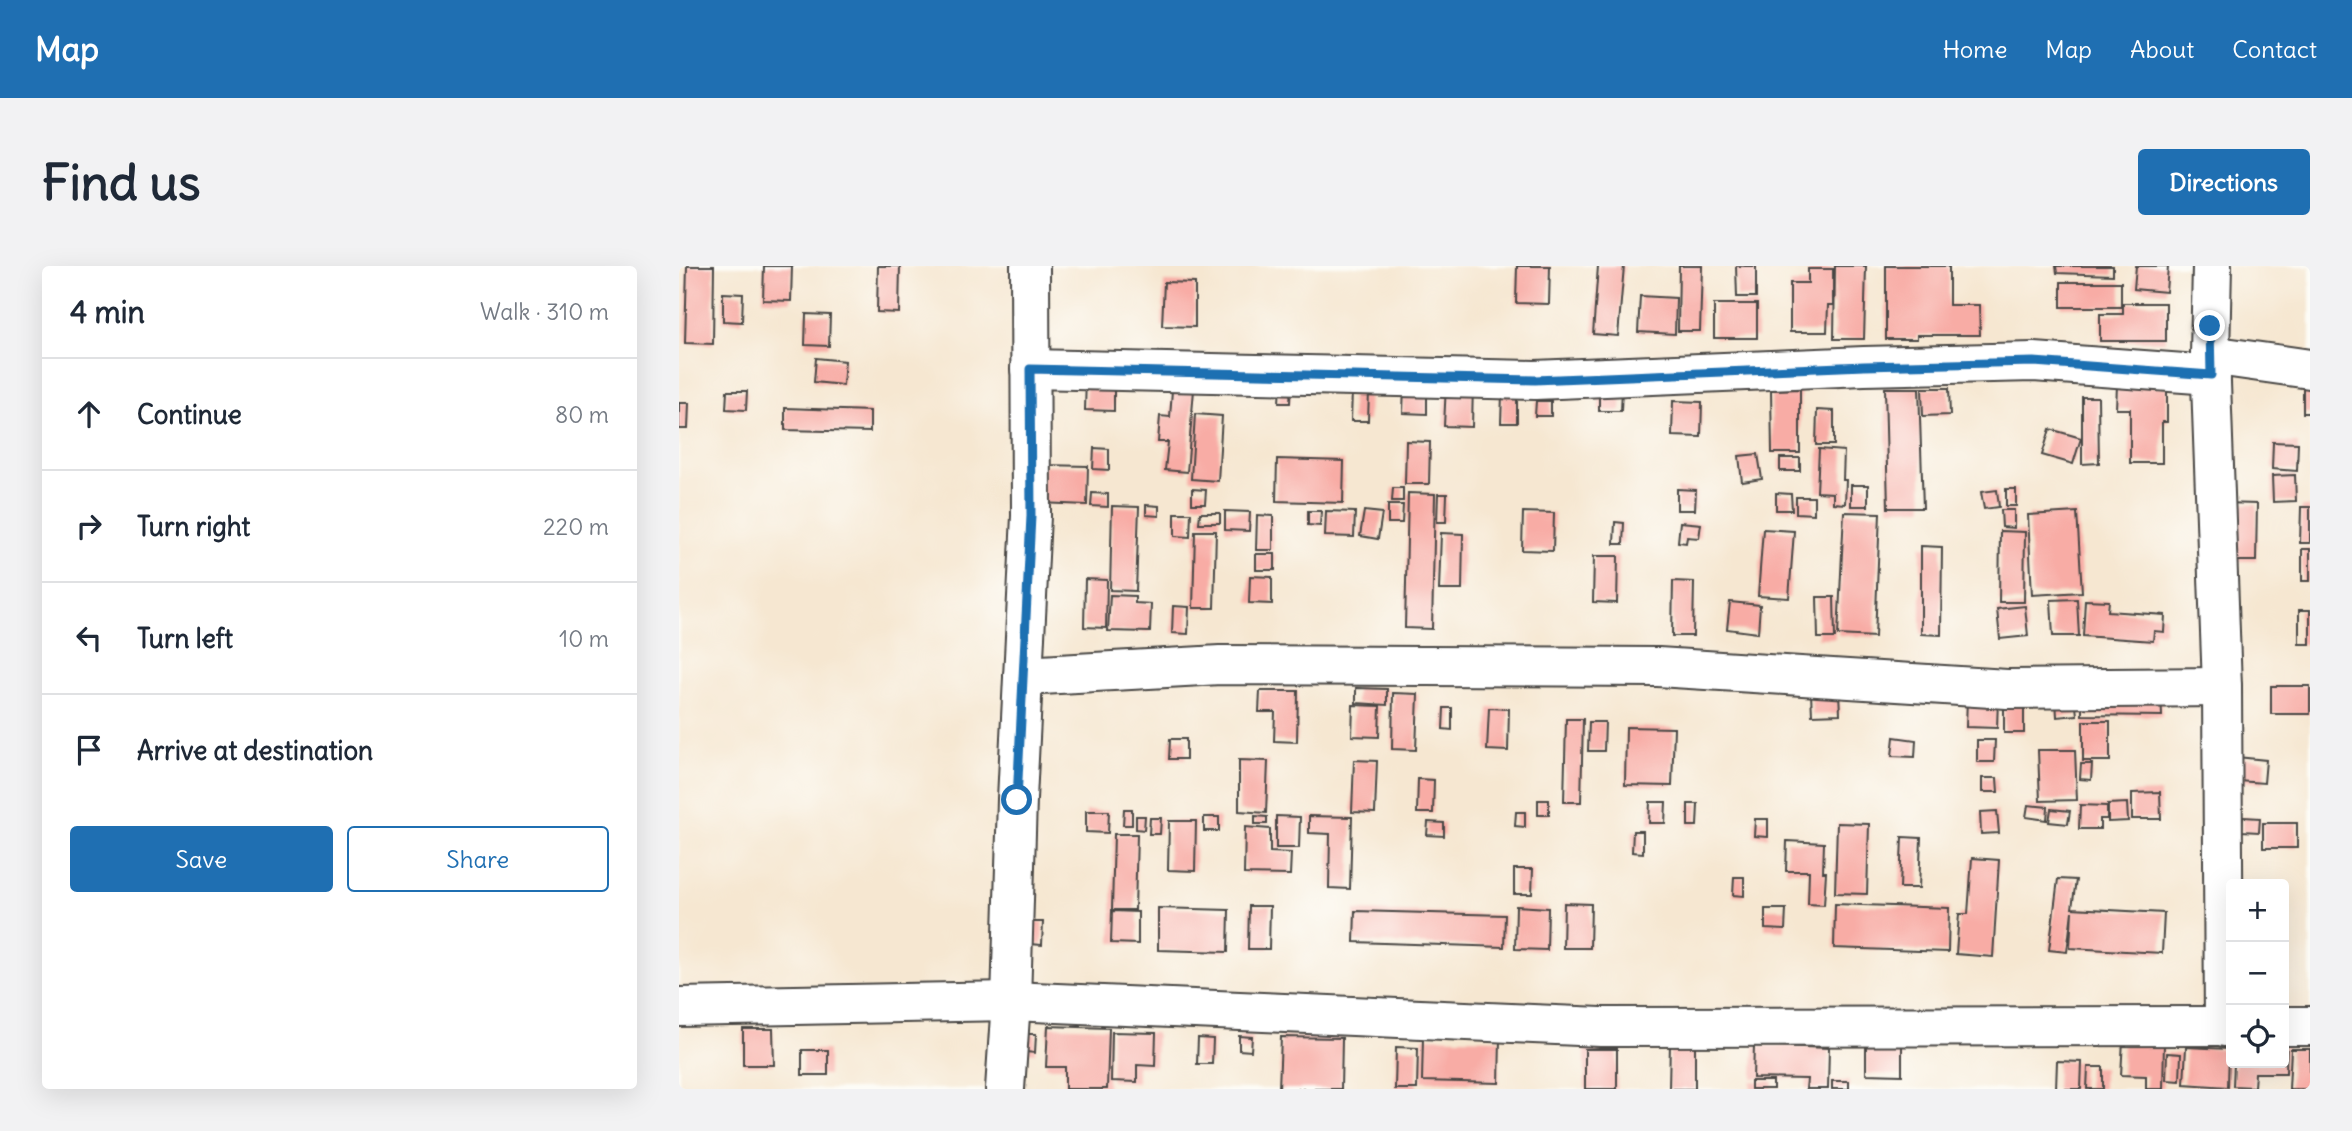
<!DOCTYPE html>
<html lang="en">
<head>
<meta charset="utf-8">
<style>
  :root { --surface:#fff; --page:#f2f2f3; --text:#1f2937; --muted:#747a83; --line:#e0e1e3; --accent:#1f6fb2 }
  body { margin:0; font-family:Delius,sans-serif; background:var(--page); color:var(--text) }
  .controls { position:absolute; right:21px; bottom:21px; display:grid; overflow:hidden; border-radius:7px; box-shadow:0 7px 28px #0002 }
  .controls button { width:63px; height:63px; display:grid; place-items:center; padding:0; border:0; border-bottom:2px solid var(--line); background:var(--surface); color:var(--text); font:35px sans-serif }
  .stop { position:absolute; width:21px; height:21px; margin:-16px; border:5px solid #1f6fb2; border-radius:50%; background:#fff }
  .stop.end { background:#1f6fb2; border-color:#fff; box-shadow:0 2px 7px #0008 }
  .list { margin:0; padding:0; list-style:none }
  h2 { display:flex; justify-content:space-between; align-items:center; height:91px; margin:0; padding:0 28px; font-size:30px }
  h2 small { font-size:23px; font-weight:400; color:var(--muted) }
  .list li { display:grid; grid-template-columns:46px 1fr auto; gap:21px; align-items:center; box-sizing:border-box; height:112px; padding:0 28px; border-top:2px solid var(--line) }
  .list b { display:block; font-size:26px; white-space:nowrap }
  .list em { font-size:23px; font-style:normal; color:var(--muted) }
  .actions { display:flex; gap:14px; padding:21px 28px }
  .actions a { flex:1; padding:16px 0; border:2px solid var(--accent); border-radius:7px; text-align:center; font-size:24px; color:var(--accent) }
  .actions .main { background:var(--accent); color:#fff }
  .icon { flex:none; width:38px; height:38px; fill:none; stroke:currentColor; stroke-width:2; stroke-linecap:round; stroke-linejoin:round }
  .map { position:relative; flex:none; width:1631px; height:823px; overflow:hidden; border-radius:7px }
  header { display:flex; align-items:center; gap:42px; box-sizing:border-box; height:98px; padding:0 35px; background:var(--accent); color:#fff }
  header strong { font-size:33px }
  nav { display:flex; gap:38px; margin-inline-start:auto; font-size:24px }
  .intro { display:flex; align-items:center; justify-content:space-between; box-sizing:border-box; height:168px; padding:0 42px }
  h1 { margin:0; font-size:49px }
  .button { padding:18px 32px; border-radius:7px; background:var(--accent); color:#fff; font-size:24px; font-weight:700 }
  main { display:flex; gap:42px; padding:0 42px }
  aside { flex:1; background:var(--surface); border-radius:7px; box-shadow:0 7px 28px #0002 }
  .map>svg:first-child { display:block }
</style>
</head>
<body>
<header>
<strong>Map</strong>
<nav><a>Home</a><a>Map</a><a>About</a><a>Contact</a></nav>
</header>
<div class="intro"><h1>Find us</h1><a class="button">Directions</a></div>
<main>
<aside>
<h2>4 min<small>Walk · 310 m</small></h2>
<ul class="list">
<li><svg class="icon" aria-label="ahead" viewBox="0 0 24 24"><path d="M12 20V5M6 11l6-6 6 6"/></svg><div><b>Continue</b></div><em>80 m</em></li>
<li><svg class="icon" aria-label="right" viewBox="0 0 24 24"><path d="M7 20v-9h11M14 6l5 5-5 5"/></svg><div><b>Turn right</b></div><em>220 m</em></li>
<li><svg class="icon" aria-label="left" viewBox="0 0 24 24"><path d="M17 20v-9H6M10 6l-5 5 5 5"/></svg><div><b>Turn left</b></div><em>10 m</em></li>
<li><svg class="icon" aria-label="arrive" viewBox="0 0 24 24"><path d="M6 21V4h12l-3 4 3 4H6"/></svg><div><b>Arrive at destination</b></div></li>
</ul>
<div class="actions"><a class="main">Save</a><a>Share</a></div>
</aside>
<div class="map">
<svg width="1631" height="823" viewBox="0 0 1631 823">
  <rect width="100%" height="100%" fill="#fdfcf7"/>
  <filter id="ink" filterUnits="userSpaceOnUse"><feTurbulence type="fractalNoise" baseFrequency=".0143" numOctaves="2"/><feDisplacementMap in="SourceGraphic" scale="14" xChannelSelector="R" yChannelSelector="G"/><feConvolveMatrix kernelMatrix="1 2 1 2 8 2 1 2 1" color-interpolation-filters="sRGB"/></filter>
  <filter id="wash" filterUnits="userSpaceOnUse"><feTurbulence type="fractalNoise" baseFrequency=".00686" numOctaves="4" result="noise"/><feDisplacementMap in="SourceGraphic" scale="28" xChannelSelector="R" yChannelSelector="G"/><feGaussianBlur stdDeviation="1.57" result="paint"/><feColorMatrix in="noise" values="0 0 0 0 0 0 0 0 0 0 0 0 0 0 0 0 0 1.4 0 .05"/><feComposite in="paint" operator="in"/></filter>
  <g filter="url(#wash)">
    <rect width="100%" height="100%" fill="#f6e7d1"/>
    <g id="blocks">
      <g fill="#f8aca5">
        <path d="M8,0H35L34,78L6,77Z"/>
        <path d="M85,0H113L112,35L84,34Z"/>
        <path d="M199,0H221L220,47L198,46Z"/>
        <path d="M838,0H871L870,38L837,37Z"/>
        <path d="M919,0H945L939,70L914,68Z"/>
        <path d="M1000,0H1023L1021,65H999Z"/>
        <path d="M1057,0H1077V31H1058Z"/>
        <path d="M1156,0H1187L1185,73H1155Z"/>
        <path d="M1207,0H1270V39H1300L1301,69H1238V73H1207Z"/>
        <path d="M1377,0H1434V9L1378,7Z"/>
        <path d="M1457,0H1489L1487,26L1455,23Z"/>
        <path d="M1129,3H1154V39H1149L1148,66H1111V17H1129Z"/>
        <path d="M485,16L516,17V61L483,60Z"/>
        <rect x="1382" y="16" width="60" height="25"/>
        <path d="M44,27L64,28L63,56L44,55Z"/>
        <path d="M961,30L997,32L996,68L959,66Z"/>
        <path d="M1444,37H1487V75H1421V48H1444Z"/>
        <rect x="1035" y="38" width="43" height="34"/>
        <path d="M127,48L151,49L150,80L126,79Z"/>
        <path d="M137,92L166,95L164,119L135,116Z"/>
        <path d="M494,111L516,112L508,206L486,204L489,176H479L481,150L491,151Z"/>
        <path d="M407,112L435,113V145L406,144Z"/>
        <path d="M612,117L611,137H600L601,118Z"/>
        <rect x="1624" y="117" width="7" height="30"/>
        <path d="M767,118H794L793,161L765,160Z"/>
        <path d="M725,119H748V148L724,147Z"/>
        <path d="M1438,119L1488,121V156H1483V197H1451V143H1437Z"/>
        <path d="M1206,122H1240L1244,242H1209Z"/>
        <path d="M1243,122H1270L1271,149L1244,150Z"/>
        <path d="M920,123H943L942,145H920Z"/>
        <path d="M1121,123V187H1093L1092,124Z"/>
        <path d="M673,124L690,125L689,155H672Z"/>
        <path d="M48,125H68L67,144L47,143Z"/>
        <path d="M823,128L838,129V157H822Z"/>
        <path d="M1403,131H1419L1420,197L1403,198Z"/>
        <path d="M857,135H872V150H856Z"/>
        <path d="M994,135L1023,136L1022,171L993,170Z"/>
        <path d="M0,137H10L9,163H0Z"/>
        <path d="M106,142L191,145V166L106,164Z"/>
        <path d="M1138,144L1155,145V179H1137Z"/>
        <path d="M516,148L543,150L539,215L512,213Z"/>
        <path d="M1371,163L1402,172L1394,198L1363,189Z"/>
        <path d="M727,175L751,176L750,218H726Z"/>
        <path d="M1594,176L1619,177L1618,205L1593,203Z"/>
        <path d="M415,182L430,183V204L414,203Z"/>
        <path d="M1140,183L1165,185L1164,214H1167L1166,238L1154,237V227L1138,226Z"/>
        <path d="M1079,188L1083,213L1063,216L1060,190Z"/>
        <rect x="1101" y="192" width="20" height="13"/>
        <path d="M598,193L665,195L664,237L597,235Z"/>
        <path d="M364,199L409,200L408,239L362,237Z"/>
        <path d="M1616,209L1617,235L1594,236L1593,210Z"/>
        <rect x="1172" y="219" width="17" height="21"/>
        <path d="M714,222H724V235H713Z"/>
        <path d="M513,223L527,224L526,238H513Z"/>
        <path d="M998,223L1017,224L1016,244H998Z"/>
        <rect x="1327" y="223" width="10" height="17"/>
        <path d="M1318,224L1320,241L1305,243L1302,226Z"/>
        <path d="M413,227L429,228V241L412,240Z"/>
        <path d="M729,227L756,228L753,363L726,362Z"/>
        <path d="M1097,227L1112,228L1113,244H1097Z"/>
        <path d="M759,228H768L767,256H758Z"/>
        <path d="M1117,231H1135V248L1117,247Z"/>
        <path d="M1545,237L1578,238L1577,295H1546Z"/>
        <path d="M467,239L480,240V250L467,249Z"/>
        <path d="M709,239H724L723,257H709Z"/>
        <path d="M433,240L460,241L457,325L431,324Z"/>
        <path d="M1622,241H1631V277H1621Z"/>
        <path d="M1322,244H1335V262L1323,261Z"/>
        <path d="M546,245L571,246L570,265L546,264Z"/>
        <path d="M629,245H642L641,260L629,259Z"/>
        <path d="M647,245L676,246L675,271L646,270Z"/>
        <path d="M685,245L703,247L699,273L681,270Z"/>
        <path d="M844,246L875,247L874,285L843,284Z"/>
        <path d="M1165,246L1201,247L1196,371L1159,369Z"/>
        <path d="M1398,246L1403,326L1353,329L1349,249Z"/>
        <path d="M496,247H512L511,271L496,270Z"/>
        <path d="M521,247H541V257H520Z"/>
        <path d="M578,249L594,250V284H577Z"/>
        <path d="M936,256L945,257L944,278H935Z"/>
        <path d="M1001,256L1022,258L1020,272L1008,271L1007,277L999,276Z"/>
        <path d="M1084,263L1115,265L1110,332L1079,330Z"/>
        <path d="M516,265H537L535,342H514Z"/>
        <path d="M1321,265L1346,266L1345,336H1320Z"/>
        <path d="M762,267L784,268L783,324H760Z"/>
        <path d="M1242,280L1263,281L1262,369L1242,368Z"/>
        <rect x="1623" y="283" width="8" height="32"/>
        <rect x="577" y="288" width="19" height="16"/>
        <path d="M915,290H939L938,337L914,336Z"/>
        <path d="M571,310L593,311V338L570,337Z"/>
        <path d="M406,313L428,314L427,362L405,361Z"/>
        <path d="M994,315L1015,316L1014,370H993Z"/>
        <path d="M431,329L456,330V337L472,338L471,366L429,365Z"/>
        <path d="M1138,331H1155L1156,372H1139Z"/>
        <path d="M1398,333L1400,370H1374L1372,334Z"/>
        <path d="M1406,334L1430,335L1429,345L1486,349L1485,366L1475,365L1474,375L1404,370Z"/>
        <path d="M1051,336L1081,339L1079,367L1048,363Z"/>
        <path d="M494,340L510,341L509,368L493,367Z"/>
        <path d="M1346,340L1349,370L1321,373L1318,343Z"/>
        <rect x="1620" y="344" width="11" height="34"/>
        <rect x="1592" y="420" width="39" height="28"/>
        <path d="M677,422L708,423V439L677,437Z"/>
        <path d="M581,425H619L618,476L595,475L596,446H580Z"/>
        <path d="M1160,426L1161,448L1133,449L1132,427Z"/>
        <path d="M714,427L739,428L737,484L713,483Z"/>
        <path d="M1403,427H1482L1483,450L1403,449Z"/>
        <path d="M1288,432L1319,433L1318,462L1287,461Z"/>
        <rect x="1325" y="432" width="20" height="35"/>
        <path d="M1396,432L1398,449L1378,451L1377,433Z"/>
        <path d="M674,439L701,440L700,471L673,470Z"/>
        <path d="M765,442H773V464L764,463Z"/>
        <path d="M810,442L830,443L829,485L808,484Z"/>
        <path d="M887,453H904L902,536H885Z"/>
        <rect x="1404" y="455" width="27" height="40"/>
        <path d="M910,456H926L925,485H909Z"/>
        <path d="M947,461L995,462L993,520L946,519Z"/>
        <path d="M1215,471L1237,474L1236,491L1213,490Z"/>
        <path d="M491,473H507V493H490Z"/>
        <path d="M1298,474H1316L1315,496H1298Z"/>
        <path d="M1359,484H1396L1398,534L1361,535Z"/>
        <path d="M1548,490L1587,494L1585,517L1546,514Z"/>
        <path d="M560,494L589,495L587,547L560,545Z"/>
        <path d="M675,494L698,495L696,547L673,546Z"/>
        <path d="M1402,498H1413L1412,514L1401,513Z"/>
        <path d="M1303,512H1318L1319,526H1303Z"/>
        <path d="M739,513L755,514L754,547H738Z"/>
        <path d="M1481,526L1482,553H1453V527Z"/>
        <rect x="859" y="534" width="11" height="15"/>
        <path d="M971,536H987L986,557H970Z"/>
        <path d="M1448,537L1449,555L1429,556V538Z"/>
        <path d="M1009,538H1019L1018,560H1009Z"/>
        <path d="M1349,539L1369,541L1368,554L1347,551Z"/>
        <path d="M1401,539L1428,540V553H1421V563H1400Z"/>
        <path d="M445,543H453V559H444Z"/>
        <path d="M1372,543L1391,545L1389,558L1370,556Z"/>
        <path d="M407,545H430L429,567L407,566Z"/>
        <path d="M1318,545L1320,567L1302,568L1301,546Z"/>
        <path d="M837,546H846V561L836,560Z"/>
        <path d="M457,550H466L465,564L457,563Z"/>
        <path d="M576,550L588,551V558H576Z"/>
        <path d="M597,550L621,551L620,582H597Z"/>
        <path d="M630,550L673,551L671,623L650,622L651,568L630,567Z"/>
        <rect x="525" y="551" width="15" height="14"/>
        <path d="M1564,551L1581,552L1580,566L1563,565Z"/>
        <path d="M471,552H482L481,568H470Z"/>
        <path d="M1076,553H1089V571L1075,570Z"/>
        <path d="M490,555H517L516,605L489,604Z"/>
        <path d="M749,556L765,557V570L748,569Z"/>
        <path d="M1158,557L1190,558L1188,628L1156,627Z"/>
        <rect x="1584" y="557" width="34" height="25"/>
        <path d="M566,561L591,563V586L612,587L611,609L565,608Z"/>
        <path d="M954,565H964V587L953,586Z"/>
        <path d="M435,568H458L456,644H433Z"/>
        <path d="M1223,571L1242,572L1240,622H1221Z"/>
        <path d="M1108,575L1145,577L1144,606H1147L1145,639L1129,638L1130,605H1107Z"/>
        <path d="M1293,592L1320,594L1314,691L1277,688L1280,648H1289Z"/>
        <path d="M835,603H854L853,628H835Z"/>
        <path d="M1055,611H1065V630L1054,629Z"/>
        <path d="M1379,613L1397,614L1393,642L1485,647L1483,687L1391,682L1393,645L1388,686L1370,684Z"/>
        <path d="M885,637L912,638L911,682H884Z"/>
        <path d="M1156,638L1270,642L1269,686L1155,682Z"/>
        <path d="M570,640H591L590,683H569Z"/>
        <path d="M837,640L869,642L868,684L836,683Z"/>
        <path d="M479,642L550,644L549,686L479,684Z"/>
        <path d="M1086,643H1107L1106,664L1086,663Z"/>
        <path d="M433,645L459,646V678L432,677Z"/>
        <path d="M676,645L826,649L825,681L675,676Z"/>
        <path d="M350,656H364L363,679L350,678Z"/>
        <path d="M369,760L430,762L428,823H386V801H367Z"/>
        <path d="M64,763H94L95,799H64Z"/>
        <path d="M433,766L477,767L476,800L458,799V816L432,815Z"/>
        <path d="M348,768H357L356,787L347,786Z"/>
        <path d="M560,770L573,771L572,785L560,784Z"/>
        <path d="M602,771L663,772L662,823H600Z"/>
        <path d="M744,771L821,773L820,817L743,815Z"/>
        <path d="M519,772L534,773L533,798H518Z"/>
        <path d="M1605,773H1608L1607,807H1576L1575,821L1554,820L1555,797H1605Z"/>
        <path d="M1444,774L1485,776L1484,823H1467V810L1442,809Z"/>
        <path d="M1187,775H1223V809L1187,808Z"/>
        <path d="M991,776H1016V823H990Z"/>
        <path d="M1075,779L1150,782L1149,823H1127L1128,813L1074,812Z"/>
        <path d="M717,781L739,782L738,823H716Z"/>
        <path d="M1507,781L1550,783L1549,821L1505,818Z"/>
        <rect x="906" y="783" width="32" height="40"/>
        <path d="M1612,783H1631V823H1610Z"/>
        <rect x="123" y="784" width="26" height="25"/>
        <path d="M1488,787L1502,788L1501,815L1487,814Z"/>
        <path d="M1378,795L1403,796L1402,823H1377Z"/>
        <path d="M1409,801H1424V823H1408Z"/>
        <rect x="1072" y="815" width="22" height="8"/>
        <rect x="1153" y="815" width="17" height="8"/>
      </g>
    </g>
  </g>
  <g filter="url(#ink)">
    <use href="#blocks" fill-opacity="0" stroke="#494744" stroke-width="2"/>
    <g fill="none" stroke-linecap="round" stroke-linejoin="round">
      <defs>
        <g id="minor">
          <path d="M1533,0L1531,89L1543,421L1545,761"/>
          <path d="M1531,89L1631,103"/>
          <path d="M351,103L856,114L1185,100L1355,96L1532,109"/>
          <path d="M344,410L541,399L979,401L1328,423L1543,421"/>
          <path d="M0,741L332,735L922,761L1552,760"/>
          <path d="M1605,760H1631"/>
          <path d="M326,823L332,735L338,533L352,250L351,0"/>
        </g>
      </defs>
      <use href="#minor" stroke="#494744" stroke-width="42"/>
      <use href="#minor" stroke="#fff" stroke-width="38"/>
    </g>
  </g>
  <g fill="none" stroke-linecap="round" stroke-linejoin="round" filter="url(#ink)">
    <path stroke="#1f6fb2" stroke-width="9" d="M338,534L352,250L351,103L856,114L1185,100L1355,96L1532,109L1531,60"/>
  </g>
</svg>
<div class="controls">
<button>+</button>
<button>−</button>
<button><svg class="icon" aria-label="locate" viewBox="0 0 24 24"><circle cx="12" cy="12" r="6"/><path d="M12 2v4M12 18v4M2 12h4M18 12h4"/></svg></button>
</div>
<div class="stop" style="left:338px;top:534px"></div>
<div class="stop end" style="left:1531px;top:60px"></div>
</div>
</main>
</body>
</html>
